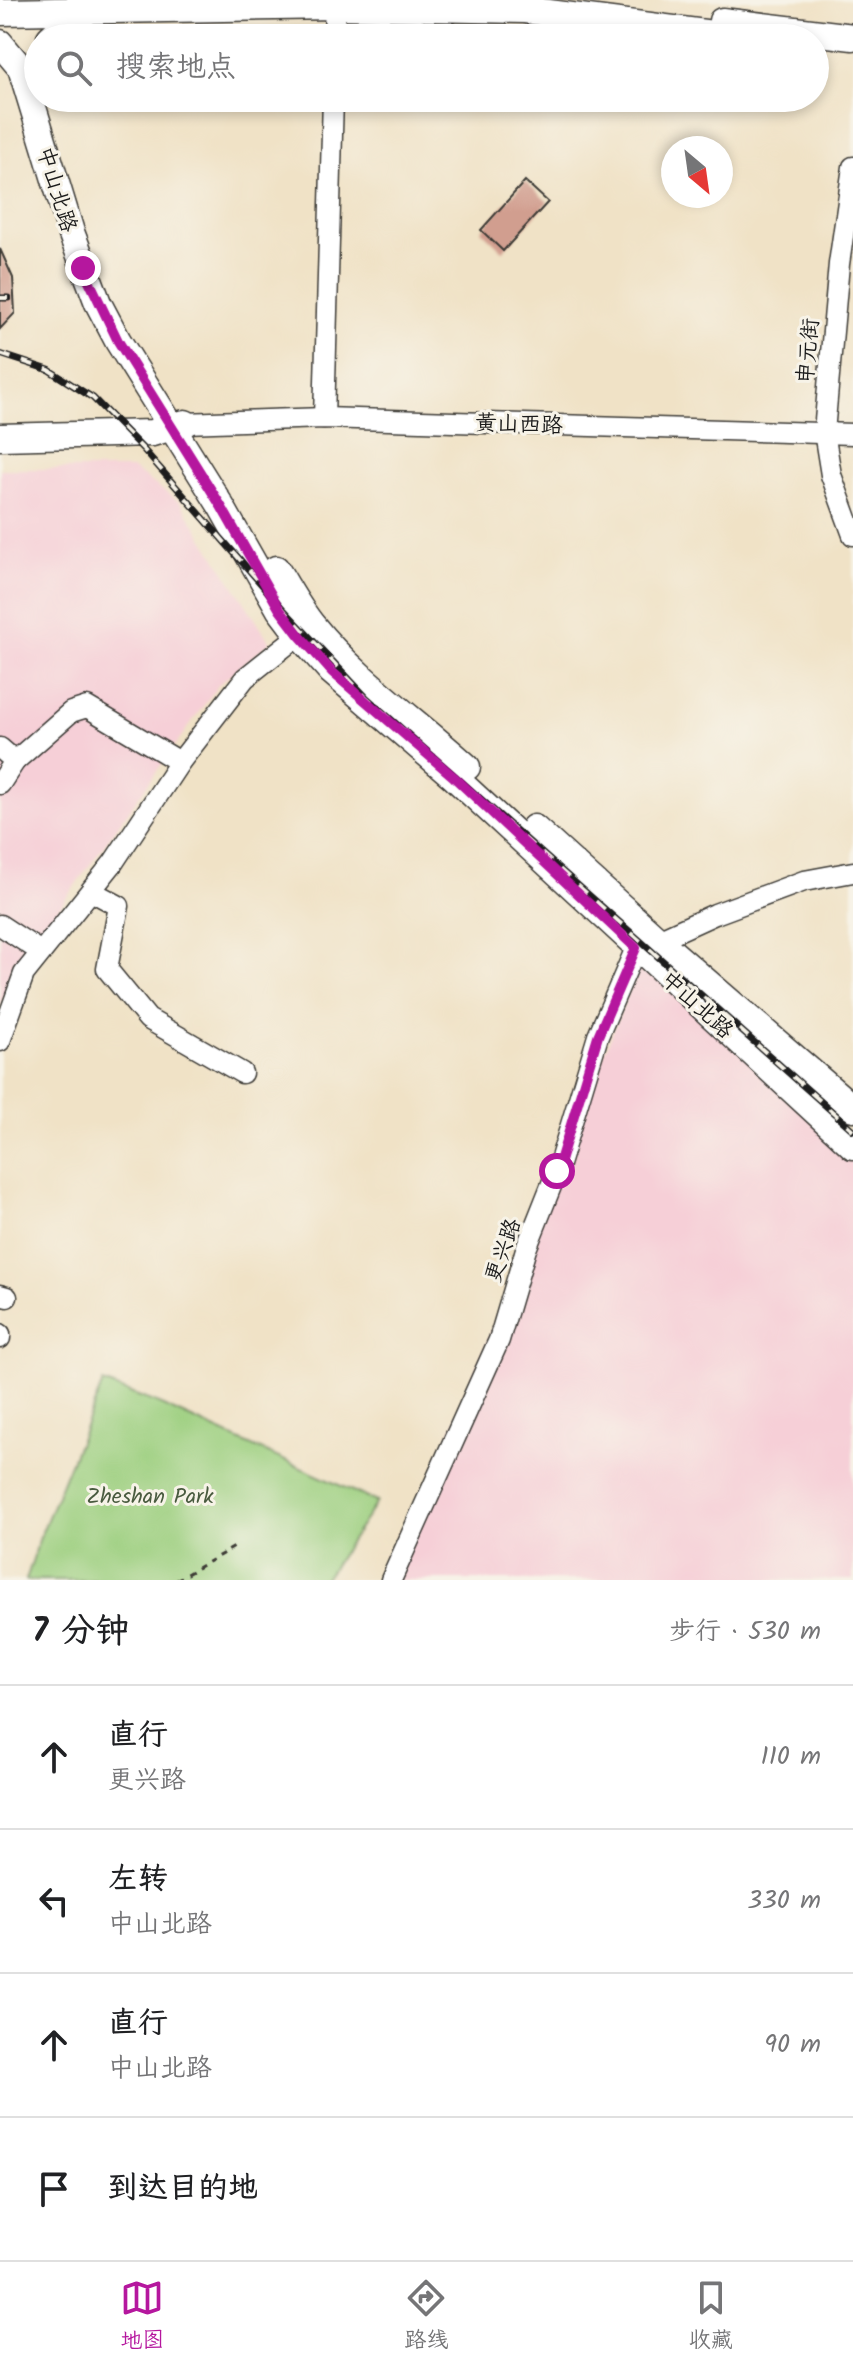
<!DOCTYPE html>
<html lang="zh">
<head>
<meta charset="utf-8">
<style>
  :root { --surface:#fff; --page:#f6f6f6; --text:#202124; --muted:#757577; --line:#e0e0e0; --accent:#b5179e }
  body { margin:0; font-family:Kalam,"LXGW WenKai TC",sans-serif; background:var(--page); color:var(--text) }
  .compass { position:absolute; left:661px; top:136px; width:72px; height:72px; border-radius:50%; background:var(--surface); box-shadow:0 4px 12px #0003; rotate:151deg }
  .stop { position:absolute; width:24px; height:24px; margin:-18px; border:6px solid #b5179e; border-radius:50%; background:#fff }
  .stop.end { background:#b5179e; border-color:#fff; box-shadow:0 2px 8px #0008 }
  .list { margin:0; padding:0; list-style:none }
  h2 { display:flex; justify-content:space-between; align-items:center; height:104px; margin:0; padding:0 32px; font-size:34px }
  h2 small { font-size:26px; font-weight:400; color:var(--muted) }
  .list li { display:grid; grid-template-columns:52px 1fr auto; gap:24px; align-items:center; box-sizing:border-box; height:144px; padding:0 32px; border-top:2px solid var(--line) }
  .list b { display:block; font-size:30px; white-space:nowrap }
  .list p { margin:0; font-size:26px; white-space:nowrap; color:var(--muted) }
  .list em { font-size:26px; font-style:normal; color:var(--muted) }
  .icon { flex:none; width:44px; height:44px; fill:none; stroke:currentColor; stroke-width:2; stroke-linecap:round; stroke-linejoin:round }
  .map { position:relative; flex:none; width:853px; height:1580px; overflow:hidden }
  .search { position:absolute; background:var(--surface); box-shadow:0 4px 12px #0003; left:24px; right:24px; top:24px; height:88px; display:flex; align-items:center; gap:20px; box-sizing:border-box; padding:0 28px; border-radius:44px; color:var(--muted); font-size:30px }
  .sheet { height:680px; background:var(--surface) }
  nav { display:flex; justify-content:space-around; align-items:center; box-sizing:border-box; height:112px; border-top:2px solid var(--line); background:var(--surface); font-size:22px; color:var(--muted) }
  nav a { display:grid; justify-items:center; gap:4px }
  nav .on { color:var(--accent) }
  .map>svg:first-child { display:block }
</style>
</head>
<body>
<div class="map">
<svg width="853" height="1580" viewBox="0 0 853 1580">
  <rect width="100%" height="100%" fill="#f7f3e8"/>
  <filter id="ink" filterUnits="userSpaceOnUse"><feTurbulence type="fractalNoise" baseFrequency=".0125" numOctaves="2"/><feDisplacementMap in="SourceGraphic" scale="16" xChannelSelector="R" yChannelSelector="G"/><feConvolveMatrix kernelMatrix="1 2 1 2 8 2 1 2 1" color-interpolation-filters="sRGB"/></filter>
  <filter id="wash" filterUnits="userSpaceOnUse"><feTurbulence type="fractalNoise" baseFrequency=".006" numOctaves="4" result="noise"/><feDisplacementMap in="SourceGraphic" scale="32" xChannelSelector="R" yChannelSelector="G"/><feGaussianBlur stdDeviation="1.8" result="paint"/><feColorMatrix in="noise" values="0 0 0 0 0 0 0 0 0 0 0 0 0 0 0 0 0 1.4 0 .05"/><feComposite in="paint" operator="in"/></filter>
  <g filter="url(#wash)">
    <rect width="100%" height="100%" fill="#f0e2c6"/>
    <g fill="#f6cfd7">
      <path d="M0,469H133L181,503L270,642L219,684L12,974L0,1007Z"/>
      <path d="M644,955L853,1149V1580H390Z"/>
    </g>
    <path fill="#9ccf7f" stroke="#5c764e" stroke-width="2" d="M103,1383L154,1402L377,1502L324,1580H26L41,1534Z"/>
    <g id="blocks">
      <g fill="#d19e8f">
        <path d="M525,181L548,202L503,251L481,230Z"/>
        <path d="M0,249L13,278L15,313L0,329Z"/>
      </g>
    </g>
  </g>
  <g filter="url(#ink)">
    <use href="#blocks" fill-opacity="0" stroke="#3c3a36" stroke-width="2"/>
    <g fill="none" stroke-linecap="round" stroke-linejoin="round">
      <defs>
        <g id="minor">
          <path d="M334,38L335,6"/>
          <path d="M853,167L839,264L824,432L831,475L853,535"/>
          <path d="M324,418L333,98"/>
          <path d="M185,423L324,418L853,434"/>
          <path d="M0,748L15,761L71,712L87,707L180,762"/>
          <path d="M0,784L15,761"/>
          <path d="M91,891L119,906L107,969L148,1019L242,1073"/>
          <path d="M0,925L41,952"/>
          <path d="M658,940L715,914L804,881L853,872"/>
          <path d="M0,1041L24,974L113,863L180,762L245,678L299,635"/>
          <path d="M0,1295L7,1297"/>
          <path d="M0,1334V1338"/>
          <path d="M391,1580L499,1340L526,1249L557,1171L598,1036L636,948L644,938"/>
        </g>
        <g id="major">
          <path d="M0,12L335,6L525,10L744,38"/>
          <path d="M722,21L853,37"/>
          <path d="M50,38L61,28L89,11"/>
          <path d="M0,43L21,68L71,232L98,303L118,341L221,506L280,610L299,635L332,672L454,777L853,1146"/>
          <path d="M0,437L152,433L185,423"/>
          <path d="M276,569C288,588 299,609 313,626C356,680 416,720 467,767"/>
          <path d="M534,828L658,940L853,1108"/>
        </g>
      </defs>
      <use href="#minor" stroke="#3c3a36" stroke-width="23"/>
      <use href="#major" stroke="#3c3a36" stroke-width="29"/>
      <path stroke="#3c3a36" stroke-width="3" stroke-dasharray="6 6" stroke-linecap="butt" d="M176,1580L238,1545"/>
      <use href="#minor" stroke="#fff" stroke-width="20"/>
      <use href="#major" stroke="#fff" stroke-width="26"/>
      <defs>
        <g id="rail">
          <path d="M0,298H8"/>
          <path d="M0,354L49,370L93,398L143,449L284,610L366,697L853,1130"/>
        </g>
      </defs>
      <use href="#rail" stroke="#1c1c1c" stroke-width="7"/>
      <use href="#rail" stroke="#f7f3e8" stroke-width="4" stroke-dasharray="12" stroke-linecap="butt"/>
    </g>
  </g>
  <g fill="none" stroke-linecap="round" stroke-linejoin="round" filter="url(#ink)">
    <path stroke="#b5179e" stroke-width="10" d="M83,268L118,341L221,506L280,610L299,635L332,672L454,777L636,948L598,1036L557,1171"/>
  </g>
  <g text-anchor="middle" stroke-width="6" stroke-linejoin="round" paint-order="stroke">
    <g font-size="22" fill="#1c1c1c" stroke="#f7f3e8">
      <text transform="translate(58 189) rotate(73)" y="8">中山北路</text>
      <text transform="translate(807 351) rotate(-85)" y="8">申元街</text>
      <text transform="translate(519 423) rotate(2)" y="8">黄山西路</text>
      <text transform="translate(698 1004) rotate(42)" y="8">中山北路</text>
      <text transform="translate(502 1250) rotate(-71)" y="8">更兴路</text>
    </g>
    <g font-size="22" fill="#495b3f" stroke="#f7f3e8">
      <text x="150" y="1503">Zheshan Park</text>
    </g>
  </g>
</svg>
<svg class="compass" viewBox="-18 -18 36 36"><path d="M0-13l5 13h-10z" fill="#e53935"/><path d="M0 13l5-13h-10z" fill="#757577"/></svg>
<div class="stop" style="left:557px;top:1171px"></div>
<div class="stop end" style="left:83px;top:268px"></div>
<div class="search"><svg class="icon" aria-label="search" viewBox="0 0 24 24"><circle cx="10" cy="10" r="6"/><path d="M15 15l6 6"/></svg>搜索地点</div>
</div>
<section class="sheet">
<h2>7 分钟<small>步行 · 530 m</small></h2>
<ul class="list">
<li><svg class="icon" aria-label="ahead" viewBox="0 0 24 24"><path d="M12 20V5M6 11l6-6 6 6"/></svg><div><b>直行</b><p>更兴路</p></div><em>110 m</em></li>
<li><svg class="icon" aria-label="left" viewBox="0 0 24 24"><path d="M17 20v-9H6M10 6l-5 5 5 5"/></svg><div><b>左转</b><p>中山北路</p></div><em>330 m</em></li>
<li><svg class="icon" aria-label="ahead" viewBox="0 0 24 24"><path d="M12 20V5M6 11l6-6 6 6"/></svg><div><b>直行</b><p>中山北路</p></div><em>90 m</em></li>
<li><svg class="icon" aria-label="arrive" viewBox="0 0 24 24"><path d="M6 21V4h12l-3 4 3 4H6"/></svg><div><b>到达目的地</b></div></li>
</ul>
</section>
<nav>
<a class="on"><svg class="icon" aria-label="map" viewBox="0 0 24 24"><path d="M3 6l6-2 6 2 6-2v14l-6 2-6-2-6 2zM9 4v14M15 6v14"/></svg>地图</a>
<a><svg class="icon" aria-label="directions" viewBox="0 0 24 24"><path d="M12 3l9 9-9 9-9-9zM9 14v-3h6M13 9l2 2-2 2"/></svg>路线</a>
<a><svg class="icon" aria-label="saved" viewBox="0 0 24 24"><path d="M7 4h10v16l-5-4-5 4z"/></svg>收藏</a>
</nav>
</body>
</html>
